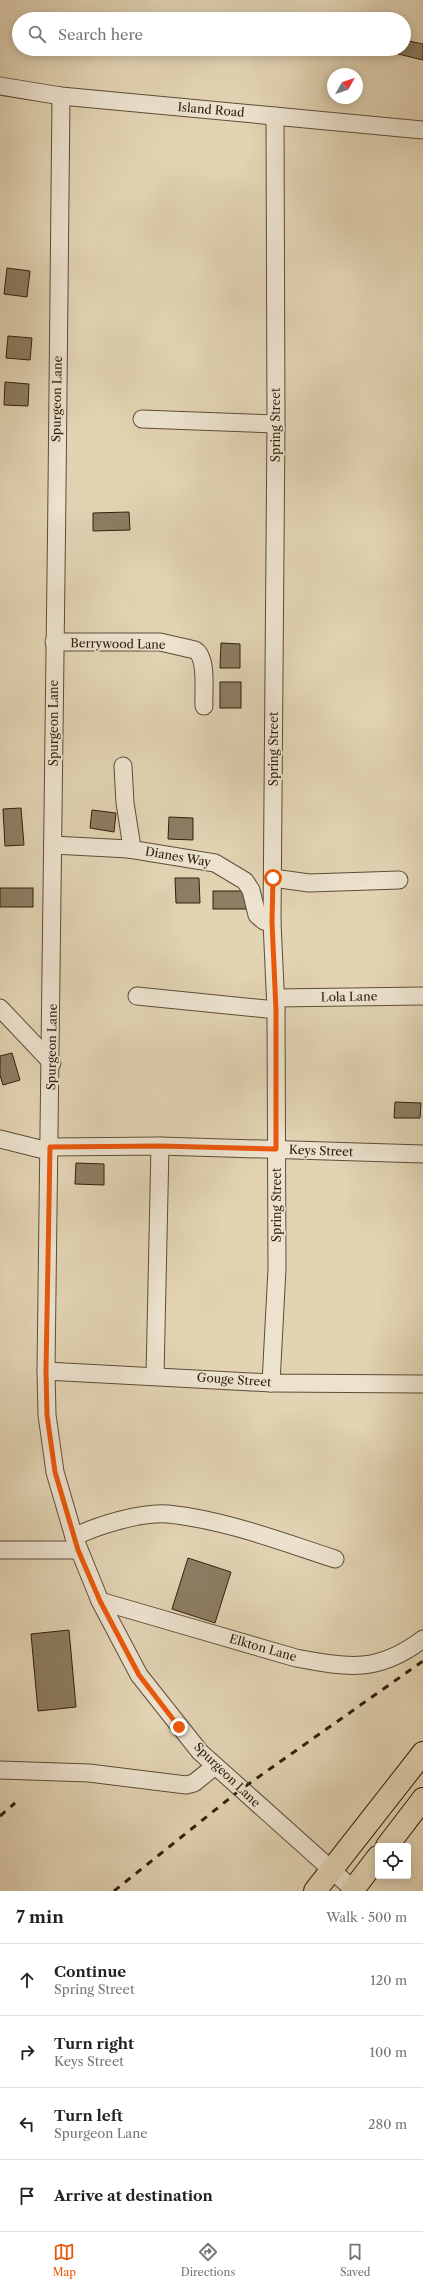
<!DOCTYPE html>
<html lang="en">
<head>
<meta charset="utf-8">
<style>
  :root { --surface:#fff; --page:#f6f6f6; --text:#222; --muted:#767676; --line:#e0e0e0; --accent:#ea580c }
  body { margin:0; font-family:"Libre Caslon Text",serif; background:var(--page); color:var(--text) }
  .controls { position:absolute; right:12px; bottom:12px; display:grid; overflow:hidden; border-radius:4px; box-shadow:0 2px 10px #0003 }
  .controls button { width:36px; height:36px; display:grid; place-items:center; padding:0; border:0; border-bottom:1px solid var(--line); background:var(--surface); color:var(--text); font:20px sans-serif }
  .compass { position:absolute; left:327px; top:68px; width:36px; height:36px; border-radius:50%; background:var(--surface); box-shadow:0 2px 10px #0003; rotate:50deg }
  .stop { position:absolute; width:12px; height:12px; margin:-9px; border:3px solid #ea580c; border-radius:50%; background:#fff }
  .stop.end { background:#ea580c; border-color:#fff; box-shadow:0 1px 4px #0008 }
  .list { margin:0; padding:0; list-style:none }
  h2 { display:flex; justify-content:space-between; align-items:center; height:52px; margin:0; padding:0 16px; font-size:17px }
  h2 small { font-size:13px; font-weight:400; color:var(--muted) }
  .list li { display:grid; grid-template-columns:26px 1fr auto; gap:12px; align-items:center; box-sizing:border-box; height:72px; padding:0 16px; border-top:1px solid var(--line) }
  .list b { display:block; font-size:15px; white-space:nowrap }
  .list p { margin:0; font-size:13px; white-space:nowrap; color:var(--muted) }
  .list em { font-size:13px; font-style:normal; color:var(--muted) }
  .icon { flex:none; width:22px; height:22px; fill:none; stroke:currentColor; stroke-width:2; stroke-linecap:round; stroke-linejoin:round }
  .map { position:relative; flex:none; width:423px; height:1891px; overflow:hidden }
  .search { position:absolute; background:var(--surface); box-shadow:0 2px 10px #0003; left:12px; right:12px; top:12px; height:44px; display:flex; align-items:center; gap:10px; box-sizing:border-box; padding:0 14px; border-radius:22px; color:var(--muted); font-size:15px }
  .sheet { height:340px; background:var(--surface) }
  nav { display:flex; justify-content:space-around; align-items:center; box-sizing:border-box; height:56px; border-top:1px solid var(--line); background:var(--surface); font-size:11px; color:var(--muted) }
  nav a { display:grid; justify-items:center; gap:2px }
  nav .on { color:var(--accent) }
  .map>svg:first-child { display:block }
</style>
</head>
<body>
<div class="map">
<svg width="423" height="1891" viewBox="0 0 423 1891">
  <rect width="100%" height="100%" fill="#e2d3b3"/>
  <filter id="stains"><feTurbulence type="fractalNoise" baseFrequency=".005" numOctaves="4"/><feColorMatrix values="0 0 0 0 .2 0 0 0 0 .09 0 0 0 0 .02 0 0 0 .5 -.17"/></filter>
  <radialGradient id="worn" r=".72"><stop offset=".6" stop-color="#630" stop-opacity="0"/><stop offset="1" stop-color="#630" stop-opacity=".3"/></radialGradient>
  <g fill="#8d7d63" stroke="#31200c">
    <path d="M404,40L423,44V60L398,54L400,49H404Z"/>
    <path d="M7,268L30,271L27,297L4,294Z"/>
    <path d="M8,336L32,338L30,360L6,358Z"/>
    <path d="M5,382L29,384L28,406L4,405Z"/>
    <path d="M129,512L130,530L93,531V513Z"/>
    <path d="M221,643L240,644V668H220Z"/>
    <rect x="220" y="682" width="21" height="26"/>
    <path d="M21,808L24,845L5,846L3,809Z"/>
    <path d="M92,810L116,813L114,832L90,828Z"/>
    <path d="M169,817L193,818V840L168,839Z"/>
    <path d="M175,878H199L200,903H176Z"/>
    <rect x="0" y="888" width="33" height="19"/>
    <rect x="213" y="891" width="34" height="18"/>
    <path d="M12,1053L20,1080L3,1085L0,1075V1056Z"/>
    <path d="M395,1102L421,1103L420,1118H394Z"/>
    <path d="M76,1163L104,1164V1185L75,1184Z"/>
    <path d="M188,1558L231,1572L215,1623L172,1609Z"/>
    <path d="M69,1630L76,1707L38,1711L31,1634Z"/>
  </g>
  <g fill="none" stroke-linecap="round" stroke-linejoin="round">
    <defs>
      <g id="minor">
        <path d="M0,86L61,96L423,130"/>
        <path d="M61,96C56,521 54,946 46,1371L47,1415L55,1472L74,1537L100,1601L139,1675L200,1752L353,1889"/>
        <path d="M142,419L276,424"/>
        <path d="M54,642H160L195,650C208,658 203,692 204,706"/>
        <path d="M123,766L125,803L131,841L129,849"/>
        <path d="M53,845L129,849L215,863L245,881L251,890L257,915L264,921L272,922"/>
        <path d="M273,878L309,883L399,880"/>
        <path d="M137,996L276,1010"/>
        <path d="M276,998L423,996"/>
        <path d="M0,1008L52,1063"/>
        <path d="M0,1139L40,1149L50,1147L160,1146L423,1154"/>
        <path d="M46,1371L271,1383L423,1384"/>
        <path d="M155,1376L160,1146"/>
        <path d="M271,1383L277,1269L276,1010L272,922L276,424L275,116"/>
        <path d="M74,1537C98,1525 141,1512 168,1514C225,1520 280,1541 335,1559"/>
        <path d="M0,1550H78"/>
        <path d="M100,1601L296,1658C350,1668 378,1673 423,1639"/>
        <path d="M0,1770L89,1773L186,1785L194,1783L215,1766"/>
      </g>
      <g id="highway">
        <path d="M387,1846L423,1799"/>
        <path d="M315,1891L423,1753"/>
        <path d="M352,1891L378,1857"/>
      </g>
    </defs>
    <use href="#minor" stroke="#5d4d36" stroke-width="19"/>
    <use href="#highway" stroke="#31200c" stroke-width="24"/>
    <use href="#minor" stroke="#ece2ce" stroke-width="17"/>
    <use href="#highway" stroke="#e2d3b3" stroke-width="22"/>
    <g stroke="#31200c" stroke-width="3" stroke-dasharray="7 7" stroke-linecap="butt">
      <path d="M0,1816L15,1803"/>
      <path d="M114,1891L240,1790L423,1661"/>
    </g>
  </g>
  <g fill="none" stroke-linecap="round" stroke-linejoin="round">
    <path stroke="#ea580c" stroke-width="5" d="M179,1727L139,1675L100,1601L78,1550L55,1472L47,1415L46,1371L50,1147L160,1146L276,1149V1010L272,922L273,878"/>
  </g>
  <g text-anchor="middle" stroke-width="3.5" stroke-linejoin="round" paint-order="stroke">
    <g font-size="12" fill="#31200c" stroke="#ece2ce">
      <text transform="translate(211 110) rotate(5)" y="4">Island Road</text>
      <text transform="translate(57 399) rotate(-89)" y="4">Spurgeon Lane</text>
      <text transform="translate(276 425) rotate(-90)" y="4">Spring Street</text>
      <text transform="translate(118 644) rotate(1)" y="4">Berrywood Lane</text>
      <text transform="translate(54 723) rotate(-90)" y="4">Spurgeon Lane</text>
      <text transform="translate(274 749) rotate(-90)" y="4">Spring Street</text>
      <text transform="translate(178 857) rotate(10)" y="4">Dianes Way</text>
      <text transform="translate(349 997) rotate(-1)" y="4">Lola Lane</text>
      <text transform="translate(52 1047) rotate(-89)" y="4">Spurgeon Lane</text>
      <text transform="translate(321 1151) rotate(2)" y="4">Keys Street</text>
      <text transform="translate(277 1205) rotate(-90)" y="4">Spring Street</text>
      <text transform="translate(234 1380) rotate(4)" y="4">Gouge Street</text>
      <text transform="translate(263 1648) rotate(16)" y="4">Elkton Lane</text>
      <text transform="translate(227 1775) rotate(44)" y="4">Spurgeon Lane</text>
    </g>
  </g>
  <rect width="100%" height="100%" filter="url(#stains)"/>
  <rect width="100%" height="100%" fill="url(#worn)"/>
</svg>
<div class="controls">
<button><svg class="icon" aria-label="locate" viewBox="0 0 24 24"><circle cx="12" cy="12" r="6"/><path d="M12 2v4M12 18v4M2 12h4M18 12h4"/></svg></button>
</div>
<svg class="compass" viewBox="-18 -18 36 36"><path d="M0-13l5 13h-10z" fill="#e53935"/><path d="M0 13l5-13h-10z" fill="#767676"/></svg>
<div class="stop" style="left:273px;top:878px"></div>
<div class="stop end" style="left:179px;top:1727px"></div>
<div class="search"><svg class="icon" aria-label="search" viewBox="0 0 24 24"><circle cx="10" cy="10" r="6"/><path d="M15 15l6 6"/></svg>Search here</div>
</div>
<section class="sheet">
<h2>7 min<small>Walk · 500 m</small></h2>
<ul class="list">
<li><svg class="icon" aria-label="ahead" viewBox="0 0 24 24"><path d="M12 20V5M6 11l6-6 6 6"/></svg><div><b>Continue</b><p>Spring Street</p></div><em>120 m</em></li>
<li><svg class="icon" aria-label="right" viewBox="0 0 24 24"><path d="M7 20v-9h11M14 6l5 5-5 5"/></svg><div><b>Turn right</b><p>Keys Street</p></div><em>100 m</em></li>
<li><svg class="icon" aria-label="left" viewBox="0 0 24 24"><path d="M17 20v-9H6M10 6l-5 5 5 5"/></svg><div><b>Turn left</b><p>Spurgeon Lane</p></div><em>280 m</em></li>
<li><svg class="icon" aria-label="arrive" viewBox="0 0 24 24"><path d="M6 21V4h12l-3 4 3 4H6"/></svg><div><b>Arrive at destination</b></div></li>
</ul>
</section>
<nav>
<a class="on"><svg class="icon" aria-label="map" viewBox="0 0 24 24"><path d="M3 6l6-2 6 2 6-2v14l-6 2-6-2-6 2zM9 4v14M15 6v14"/></svg>Map</a>
<a><svg class="icon" aria-label="directions" viewBox="0 0 24 24"><path d="M12 3l9 9-9 9-9-9zM9 14v-3h6M13 9l2 2-2 2"/></svg>Directions</a>
<a><svg class="icon" aria-label="saved" viewBox="0 0 24 24"><path d="M7 4h10v16l-5-4-5 4z"/></svg>Saved</a>
</nav>
</body>
</html>
